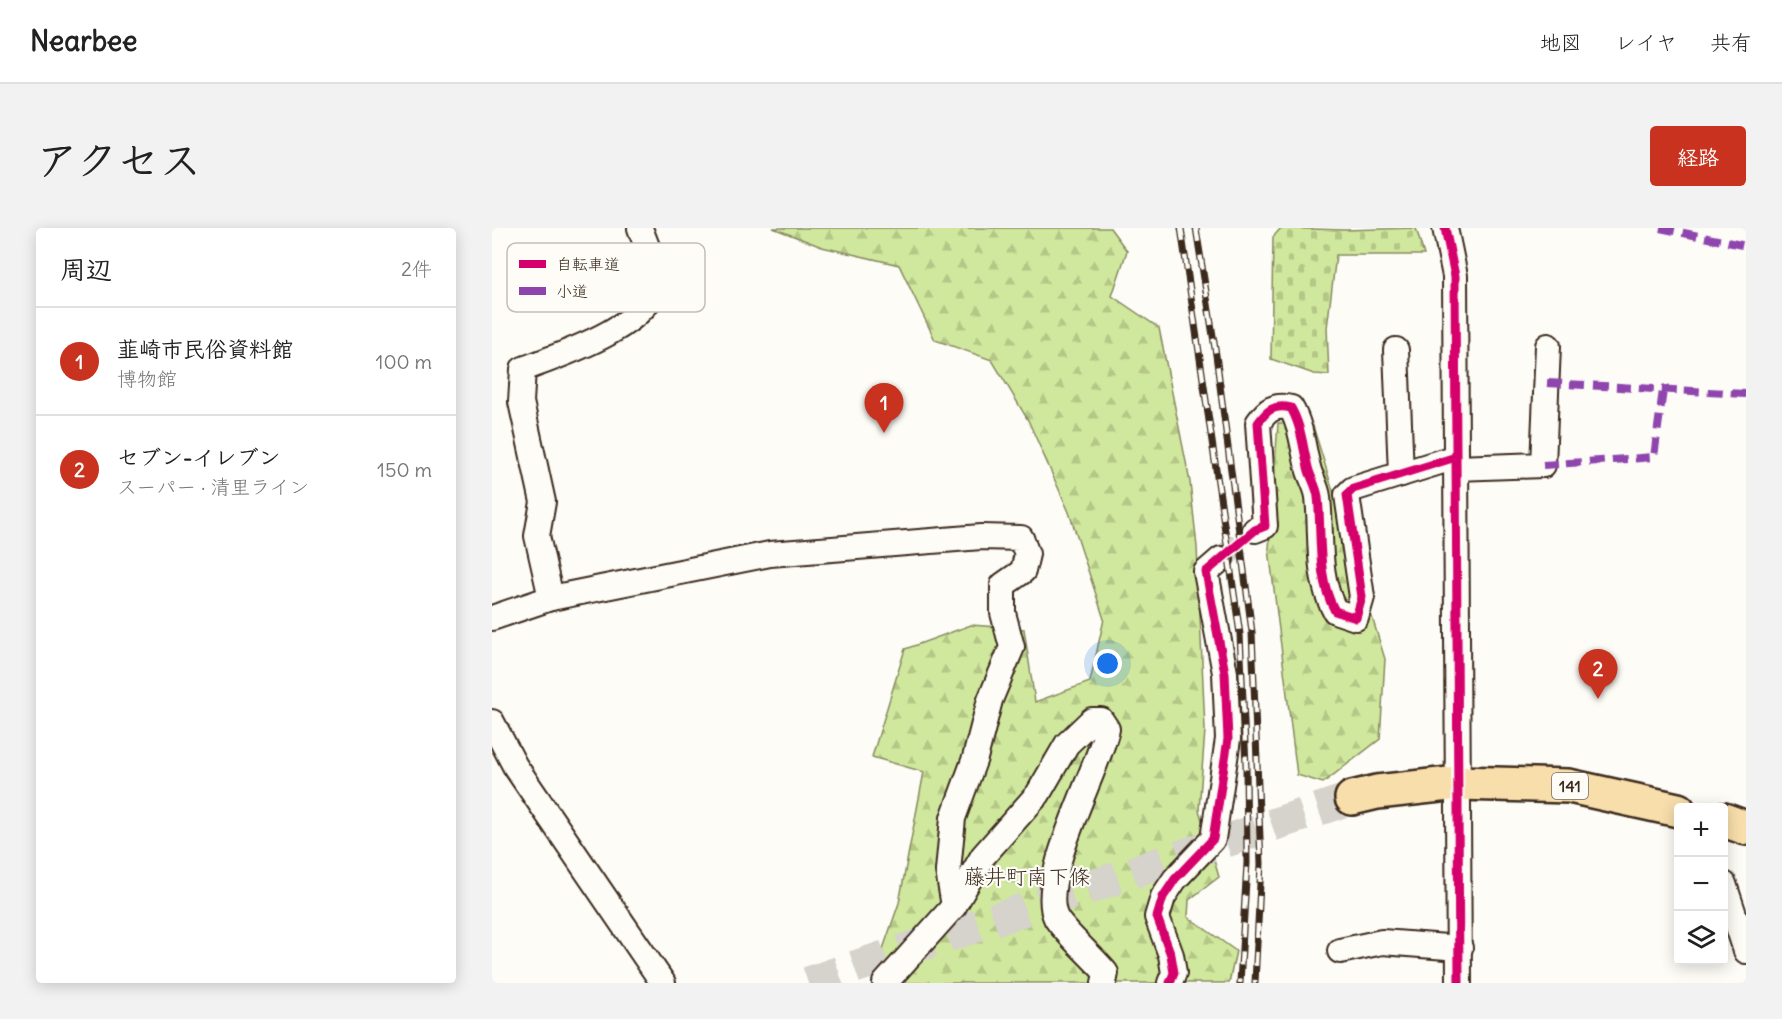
<!DOCTYPE html>
<html lang="ja">
<head>
<meta charset="utf-8">
<style>
  :root { --surface:#fff; --page:#f2f2f2; --text:#222; --muted:#767676; --line:#e0e0e0; --accent:#c8321e }
  body { margin:0; font-family:Delius,"Klee One",sans-serif; background:var(--page); color:var(--text) }
  .controls { position:absolute; right:18px; bottom:18px; display:grid; overflow:hidden; border-radius:6px; box-shadow:0 3px 15px #0003 }
  .controls button { width:54px; height:54px; display:grid; place-items:center; padding:0; border:0; border-bottom:2px solid var(--line); background:var(--surface); color:var(--text); font:30px sans-serif }
  .you { position:absolute; left:616px; top:436px; width:21px; height:21px; margin:-15px; border:4px solid #fff; border-radius:50%; background:#1a73e8; box-shadow:0 0 0 9px #1a73e833 }
  .badge { display:grid; place-items:center; width:39px; height:39px; border-radius:50%; background:var(--accent); color:#fff; font-size:20px; font-weight:700 }
  .pin { position:absolute; translate:-50% -50px; filter:drop-shadow(0 2px 3px #0008) }
  .pin::after { content:''; position:absolute; top:32px; width:21px; height:18px; background:inherit; clip-path:polygon(0 0,100% 0,50% 100%) }
  .list { margin:0; padding:0; list-style:none }
  h2 { display:flex; justify-content:space-between; align-items:center; height:78px; margin:0; padding:0 24px; font-size:26px }
  h2 small { font-size:20px; font-weight:400; color:var(--muted) }
  .list li { display:grid; grid-template-columns:39px 1fr auto; gap:18px; align-items:center; box-sizing:border-box; height:108px; padding:0 24px; border-top:2px solid var(--line) }
  .list b { display:block; font-size:22px; white-space:nowrap }
  .list p { margin:0; font-size:20px; white-space:nowrap; color:var(--muted) }
  .list em { font-size:20px; font-style:normal; color:var(--muted) }
  .icon { flex:none; width:33px; height:33px; fill:none; stroke:currentColor; stroke-width:2; stroke-linecap:round; stroke-linejoin:round }
  .map { position:relative; flex:none; width:1254px; height:755px; overflow:hidden; border-radius:6px }
  header { display:flex; align-items:center; gap:36px; box-sizing:border-box; height:84px; padding:0 30px; background:var(--surface); border-bottom:2px solid var(--line) }
  header strong { font-size:28px }
  nav { display:flex; gap:33px; margin-inline-start:auto; font-size:21px }
  .intro { display:flex; align-items:center; justify-content:space-between; box-sizing:border-box; height:144px; padding:0 36px }
  h1 { margin:0; font-size:42px }
  .button { padding:15px 27px; border-radius:6px; background:var(--accent); color:#fff; font-size:21px; font-weight:700 }
  main { display:flex; gap:36px; padding:0 36px }
  aside { flex:1; background:var(--surface); border-radius:6px; box-shadow:0 3px 15px #0003 }
  .map>svg:first-child { display:block }
</style>
</head>
<body>
<header>
<strong>Nearbee</strong>
<nav><a>地図</a><a>レイヤ</a><a>共有</a></nav>
</header>
<div class="intro"><h1>アクセス</h1><a class="button">経路</a></div>
<main>
<aside>
<h2>周辺<small>2件</small></h2>
<ul class="list">
<li><span class="badge">1</span><div><b>韮崎市民俗資料館</b><p>博物館</p></div><em>100 m</em></li>
<li><span class="badge">2</span><div><b>セブン-イレブン</b><p>スーパー · 清里ライン</p></div><em>150 m</em></li>
</ul>
</aside>
<div class="map">
<svg width="1254" height="755" viewBox="0 0 1254 755">
  <defs>
    <pattern id="forest-firs" width="22" height="20" patternUnits="userSpaceOnUse" patternTransform="scale(1.5)"><rect width="22" height="20" fill="#d0e89d"/><path d="M5 1l3.5 6h-7zM16 11l3.5 6h-7z" fill="#b4c787"/></pattern>
    <pattern id="cemetery-stones" width="16" height="16" patternUnits="userSpaceOnUse" patternTransform="scale(1.5)"><rect width="16" height="16" fill="#d0e89d"/><path d="M2 7V4a2 2 0 0 1 4 0v3zM10 15v-3a2 2 0 0 1 4 0v3z" fill="#b4c787"/></pattern>
  </defs>
  <rect width="100%" height="100%" fill="#fdfcf7"/>
  <filter id="ink" filterUnits="userSpaceOnUse"><feTurbulence type="fractalNoise" baseFrequency=".0167" numOctaves="2"/><feDisplacementMap in="SourceGraphic" scale="12" xChannelSelector="R" yChannelSelector="G"/><feConvolveMatrix kernelMatrix="1 2 1 2 8 2 1 2 1" color-interpolation-filters="sRGB"/></filter>
  <g filter="url(#ink)">
    <g fill="url(#forest-firs)" stroke="#86895e" stroke-width="1.5">
      <path d="M281,0H618L635,23L620,68L667,100L698,254L705,319L713,502L707,582L727,649L697,672L696,689L744,723L737,755H388L383,744L407,675L432,544L380,529L413,421L479,397L532,401L543,474L598,454L612,391L577,284L536,192L500,132L443,112L407,37L330,19Z"/>
      <path d="M786,195L821,198L893,431L888,511L831,555L805,547L777,321Z"/>
    </g>
    <path fill="url(#cemetery-stones)" stroke="#86895e" stroke-width="1.5" d="M789,0L852,2L924,0L932,27H844L835,100L837,147L822,146L779,131L781,9Z"/>
    <g fill="none" stroke-linecap="round" stroke-linejoin="round">
      <path stroke="#d6d2cc" stroke-width="24" stroke-dasharray="24 12" stroke-linecap="butt" d="M729,331L763,302"/>
      <path stroke="#d6d2cc" stroke-width="33" stroke-dasharray="33 16" stroke-linecap="butt" d="M316,755L860,570"/>
      <defs>
        <g id="minor">
          <path d="M953,0L963,48L967,755"/>
          <path d="M904,122L909,246"/>
          <path d="M964,240L1051,237L1056,118"/>
          <path d="M763,302L773,298L766,195C775,182 782,176 799,180C810,199 811,222 817,243C820,252 825,260 826,269C830,307 824,349 843,383L864,390L870,369L855,267L861,261L964,229"/>
          <path d="M59,370L45,308L51,274L29,174L31,141C66,128 162,97 164,53C164,37 153,15 148,0"/>
          <path d="M0,390L59,370L278,326L489,309L529,310L535,326L531,343L511,357V385L520,419L498,472L483,530L461,590L456,643L462,678"/>
          <path d="M0,494L23,538L171,755"/>
          <path d="M1232,656L1254,723"/>
          <path d="M848,723L890,714L968,720"/>
          <path d="M393,755L462,678L491,628L546,566L575,516L600,492H609L615,501C606,542 545,652 564,690C571,703 602,730 614,745L612,755"/>
          <path d="M678,755L682,745L679,727L665,689L671,669L683,651L721,611L736,511L733,445L714,344L729,331"/>
        </g>
        <g id="highway">
          <path d="M860,570L885,564L966,555L1077,558L1186,582"/>
          <path d="M1232,592L1254,600"/>
        </g>
      </defs>
      <use href="#minor" stroke="#3b2a1e" stroke-width="28"/>
      <use href="#highway" stroke="#3b2a1e" stroke-width="38"/>
      <use href="#minor" stroke="#fdfcf7" stroke-width="24"/>
      <use href="#highway" stroke="#f8deab" stroke-width="33"/>
      <defs>
        <g id="rail">
          <path d="M689,0L748,406L754,538L755,635L748,755"/>
          <path d="M704,0L724,127L760,404L769,636L763,755"/>
        </g>
      </defs>
      <use href="#rail" stroke="#3b2a1e" stroke-width="7"/>
      <use href="#rail" stroke="#fdfcf7" stroke-width="4.5" stroke-dasharray="14" stroke-linecap="butt"/>
      <g stroke="#8e44ad" stroke-width="8" stroke-dasharray="15 8" stroke-linecap="butt">
        <path d="M1168,0L1254,18"/>
        <path d="M1055,155L1254,166"/>
        <path d="M1051,237L1162,229L1171,162"/>
      </g>
      <defs>
        <g id="cycleway">
          <path d="M953,0L963,48L967,755"/>
          <path d="M678,755L682,745L679,727L665,689L671,669L683,651L721,611L736,511L733,445L714,344L763,302L773,298L766,195C775,182 782,176 799,180C810,199 811,222 817,243C820,252 825,260 826,269C830,307 824,349 843,383L864,390L870,369L855,267L861,261L964,229"/>
        </g>
      </defs>
      <use href="#cycleway" stroke="#fdfcf7" stroke-width="13"/>
      <use href="#cycleway" stroke="#d6006c" stroke-width="9"/>
    </g>
  </g>
  <g text-anchor="middle" stroke-width="4.5" stroke-linejoin="round" paint-order="stroke">
    <rect fill="#fdfcf7" stroke="#75695f" stroke-width="1.5" x="1060" y="545" width="36" height="26" rx="4.5"/>
    <g font-size="16" font-weight="bold" fill="#3b2a1e">
      <text x="1078" y="564">141</text>
    </g>
    <g font-size="21" fill="#3b2a1e" stroke="#fdfcf7">
      <text x="535" y="656">藤井町南下條</text>
    </g>
  </g>
  <rect x="15" y="15" width="198" height="69" rx="9" fill="#fdfcf7" stroke="#c3bdb6" stroke-width="1.5"/>
  <rect x="27" y="32" width="27" height="8" fill="#d6006c"/>
  <rect x="27" y="59" width="27" height="8" fill="#8e44ad"/>
  <g font-size="16" fill="#3b2a1e">
    <text x="64" y="42">自転車道</text>
    <text x="64" y="69">小道</text>
  </g>
</svg>
<div class="controls">
<button>+</button>
<button>−</button>
<button><svg class="icon" aria-label="layers" viewBox="0 0 24 24"><path d="M12 4l9 5-9 5-9-5zM3 14l9 5 9-5"/></svg></button>
</div>
<div class="you"></div>
<div class="pin badge" style="left:392px;top:205px">1</div>
<div class="pin badge" style="left:1106px;top:471px">2</div>
</div>
</main>
</body>
</html>
